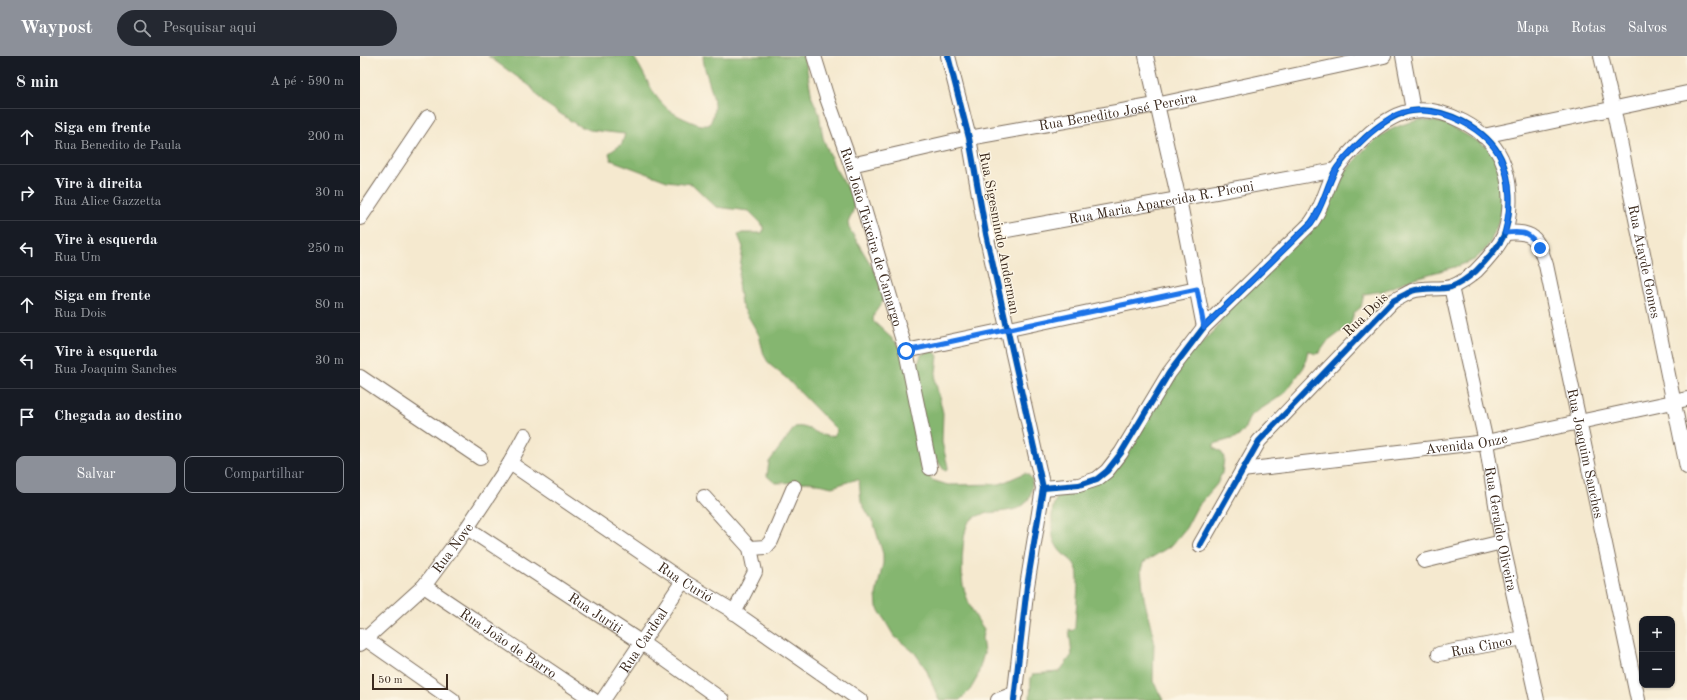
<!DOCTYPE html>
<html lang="pt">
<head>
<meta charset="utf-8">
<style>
  :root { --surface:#171b24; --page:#242831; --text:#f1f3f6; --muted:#9ea1a6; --line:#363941; --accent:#8c9099 }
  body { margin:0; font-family:"Old Standard TT",serif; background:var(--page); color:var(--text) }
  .controls { position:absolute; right:12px; bottom:12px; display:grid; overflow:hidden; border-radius:8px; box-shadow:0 1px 3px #0004 }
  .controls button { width:36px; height:36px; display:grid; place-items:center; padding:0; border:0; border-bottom:1px solid var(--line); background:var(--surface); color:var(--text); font:20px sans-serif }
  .scale { position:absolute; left:12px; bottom:10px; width:76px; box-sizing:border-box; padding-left:4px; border:2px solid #3b2a1e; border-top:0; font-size:11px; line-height:14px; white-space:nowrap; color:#3b2a1e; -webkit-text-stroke:3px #fcf5e5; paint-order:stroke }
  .stop { position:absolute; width:12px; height:12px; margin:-9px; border:3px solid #1a73e8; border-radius:50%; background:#fff }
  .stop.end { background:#1a73e8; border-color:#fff; box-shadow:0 1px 4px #0008 }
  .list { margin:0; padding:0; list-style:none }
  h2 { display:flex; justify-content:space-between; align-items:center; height:52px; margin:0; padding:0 16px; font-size:17px }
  h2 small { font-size:13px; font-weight:400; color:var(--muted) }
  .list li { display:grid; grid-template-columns:26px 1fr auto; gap:12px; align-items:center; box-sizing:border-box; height:56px; padding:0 16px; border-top:1px solid var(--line) }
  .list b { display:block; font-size:15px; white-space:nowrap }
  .list p { margin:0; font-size:13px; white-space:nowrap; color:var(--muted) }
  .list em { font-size:13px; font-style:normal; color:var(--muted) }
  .actions { display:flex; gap:8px; padding:12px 16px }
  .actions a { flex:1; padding:9px 0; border:1px solid var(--accent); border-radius:8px; text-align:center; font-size:14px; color:var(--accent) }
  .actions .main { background:var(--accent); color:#fff }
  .icon { flex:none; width:22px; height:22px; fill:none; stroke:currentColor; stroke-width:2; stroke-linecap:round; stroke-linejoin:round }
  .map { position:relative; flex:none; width:1327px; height:644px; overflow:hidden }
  header { display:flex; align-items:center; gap:24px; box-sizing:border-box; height:56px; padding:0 20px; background:var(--accent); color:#fff }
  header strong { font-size:19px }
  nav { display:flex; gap:22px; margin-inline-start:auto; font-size:14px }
  .search { width:280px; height:36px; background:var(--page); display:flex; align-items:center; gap:10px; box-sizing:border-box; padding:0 14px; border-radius:22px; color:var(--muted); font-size:15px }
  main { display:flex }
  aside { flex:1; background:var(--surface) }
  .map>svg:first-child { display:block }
</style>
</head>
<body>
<header>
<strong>Waypost</strong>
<div class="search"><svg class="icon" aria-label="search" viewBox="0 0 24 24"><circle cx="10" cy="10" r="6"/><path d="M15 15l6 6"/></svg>Pesquisar aqui</div>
<nav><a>Mapa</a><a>Rotas</a><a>Salvos</a></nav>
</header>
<main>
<aside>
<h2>8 min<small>A pé · 590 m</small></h2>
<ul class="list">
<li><svg class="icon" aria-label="ahead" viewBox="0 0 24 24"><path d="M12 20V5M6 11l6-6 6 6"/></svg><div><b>Siga em frente</b><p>Rua Benedito de Paula</p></div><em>200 m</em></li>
<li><svg class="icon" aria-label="right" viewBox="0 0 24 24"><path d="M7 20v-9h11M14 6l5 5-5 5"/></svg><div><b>Vire à direita</b><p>Rua Alice Gazzetta</p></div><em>30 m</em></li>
<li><svg class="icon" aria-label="left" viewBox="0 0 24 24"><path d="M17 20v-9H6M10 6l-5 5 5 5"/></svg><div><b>Vire à esquerda</b><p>Rua Um</p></div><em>250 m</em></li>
<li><svg class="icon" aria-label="ahead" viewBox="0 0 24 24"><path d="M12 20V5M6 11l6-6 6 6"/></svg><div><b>Siga em frente</b><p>Rua Dois</p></div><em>80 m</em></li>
<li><svg class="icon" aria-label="left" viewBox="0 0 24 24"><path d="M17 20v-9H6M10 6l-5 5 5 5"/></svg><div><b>Vire à esquerda</b><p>Rua Joaquim Sanches</p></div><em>30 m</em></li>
<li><svg class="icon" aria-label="arrive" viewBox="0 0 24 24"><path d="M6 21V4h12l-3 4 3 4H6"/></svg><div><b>Chegada ao destino</b></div></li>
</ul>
<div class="actions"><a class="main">Salvar</a><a>Compartilhar</a></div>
</aside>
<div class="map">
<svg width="1327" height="644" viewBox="0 0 1327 644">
  <rect width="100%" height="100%" fill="#fcf5e5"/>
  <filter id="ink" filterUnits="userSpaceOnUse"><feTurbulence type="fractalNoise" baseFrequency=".025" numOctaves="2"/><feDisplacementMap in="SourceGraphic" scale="8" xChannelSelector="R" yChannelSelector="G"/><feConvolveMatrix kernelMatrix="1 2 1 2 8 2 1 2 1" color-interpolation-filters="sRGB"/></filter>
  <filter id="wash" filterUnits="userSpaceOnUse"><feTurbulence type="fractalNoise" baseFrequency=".012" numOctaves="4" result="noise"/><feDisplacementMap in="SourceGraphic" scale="16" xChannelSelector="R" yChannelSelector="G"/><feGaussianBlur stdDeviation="0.9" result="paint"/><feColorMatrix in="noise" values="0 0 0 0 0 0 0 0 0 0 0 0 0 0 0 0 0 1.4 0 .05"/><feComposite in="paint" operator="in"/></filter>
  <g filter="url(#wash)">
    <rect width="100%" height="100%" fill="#f5e9cf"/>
    <g fill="#85b66f" stroke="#607046">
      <path d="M128,0H273C291,26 292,49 325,63C334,67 340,70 349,69C363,47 344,23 343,0H443L446,8L452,42L459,57L463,82L475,112L493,141L494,152L488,167L489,172L524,231L523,245L514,258L513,265L540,290L553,308H558L561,299L568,295H574L578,300L575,324L583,357L582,386L588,411L586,415L584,414L571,396L567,394L560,404V411L572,424L588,429L640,428L665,417C669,419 673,422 672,428C671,469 627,446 609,466C602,474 601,518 603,529C607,545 614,560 624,573L622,582L624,597L617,622L610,634L600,644H579L566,613L555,597L534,580L517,551L516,539L523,507V498L514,468L501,446L499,424H494L472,431L450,426L415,427L407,420L409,406L435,371C450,368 459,383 474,380L477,374L425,321L409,308L404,299L399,279L381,248L378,227L383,191L378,179L382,177H402L404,173L401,167L389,155L356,151L332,128L307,125L251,104L249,97L262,88L265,78L230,74L217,69L183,46L170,30Z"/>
      <path d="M1060,64L1085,67L1131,93L1144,115L1143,155L1130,187L1123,196L1114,204L1098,210L1051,223L1023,235L1004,238L1001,251L994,257L990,269L967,286L959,297L955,298L948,294L944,311L924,338L890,360L884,374L878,381L854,388V392L862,397L864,402L862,417L857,428L837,451L826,472L812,489L783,507L781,514L784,542L794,584L793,625L803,644H670L671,622L673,618L699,616L712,599L709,573L712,575L715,572C715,561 720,523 717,514C713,501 704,502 698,492C692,483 692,477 692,466C691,434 705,435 732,429L819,305L837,293L857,272L876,235L893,224L1002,96C1023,77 1032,70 1060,64Z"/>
    </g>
  </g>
  <g filter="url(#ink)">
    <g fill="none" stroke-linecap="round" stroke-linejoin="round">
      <defs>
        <g id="minor">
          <path id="s1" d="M454,0L467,42L491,109L546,295L570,412"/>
          <path d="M588,0L609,82L626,178L683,432L667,530L654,644"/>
          <path d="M786,0L821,153L844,271"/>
          <path d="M1043,0L1053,54"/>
          <path id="s2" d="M1241,0L1253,51L1327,411"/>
          <path d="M1123,80L1327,37"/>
          <path id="s3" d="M491,109L609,82L796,49L1024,0"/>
          <path d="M0,162L68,61"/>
          <path id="s4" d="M1145,177C1175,174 1177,183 1186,209L1278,644"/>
          <path id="s5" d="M626,178L976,114"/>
          <path id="s6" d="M1091,231L1126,386L1142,486L1177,644"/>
          <path d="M546,295L837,233"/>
          <path d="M0,321L120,402"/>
          <path id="s7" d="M150,407L323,525L368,552L500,644"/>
          <path id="s8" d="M882,414L1126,386L1327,343"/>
          <path d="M683,432L719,429L737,423L747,415L761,397L809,317L844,271L951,167C963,151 966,132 975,115C981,105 1001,85 1010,77C1022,67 1036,57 1052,55C1084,50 1127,73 1141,102C1151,124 1152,153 1145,176C1142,187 1125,206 1116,215C1109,221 1100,228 1091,231C1078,234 1065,231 1052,235C1046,238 1039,242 1033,245L899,385L840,489"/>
          <path d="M344,441L390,492L395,516L374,557"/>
          <path id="s9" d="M107,472L282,587L362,644"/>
          <path d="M390,492L406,491L411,485L434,431"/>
          <path d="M1064,505L1142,486"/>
          <path id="s10" d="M64,530L233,644"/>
          <path d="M0,579L93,644"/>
          <path id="s11" d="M0,588L64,530L107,472L150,407L165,379"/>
          <path id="s12" d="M1079,598L1163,582"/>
          <path id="s13" d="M243,644L323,525"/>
          <path d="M638,644L656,637"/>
        </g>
      </defs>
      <use href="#minor" stroke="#7c6d5c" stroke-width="16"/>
      <use href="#minor" stroke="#fff" stroke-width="14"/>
      <defs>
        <g id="cycleway">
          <path d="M588,0L609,82L626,178L683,432L667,530L654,644"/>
          <path d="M683,432L719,429L737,423L747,415L761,397L809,317L844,271L951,167C963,151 966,132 975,115C981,105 1001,85 1010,77C1022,67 1036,57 1052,55C1084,50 1127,73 1141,102C1151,124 1152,153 1145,176C1142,187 1125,206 1116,215C1109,221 1100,228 1091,231C1078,234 1065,231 1052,235C1046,238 1039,242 1033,245L899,385L840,489"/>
        </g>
      </defs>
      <use href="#cycleway" stroke="#fcf5e5" stroke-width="8"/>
      <use href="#cycleway" stroke="#0057b8" stroke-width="6"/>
    </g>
  </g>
  <g fill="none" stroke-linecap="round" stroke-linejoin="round" filter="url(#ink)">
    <path stroke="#1a73e8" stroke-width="5" d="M546,295L837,233L844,271L951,167C963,151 966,132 975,115C984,99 1015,72 1030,62C1064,41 1126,68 1141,103C1153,130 1150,150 1145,177C1165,175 1169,176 1180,192"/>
  </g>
  <g text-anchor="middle" stroke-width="3" stroke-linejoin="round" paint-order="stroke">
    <g font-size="14" fill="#3b2a1e" stroke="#fcf5e5">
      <text dy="5" stroke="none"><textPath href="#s3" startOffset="272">Rua Benedito José Pereira</textPath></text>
      <text dy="5" stroke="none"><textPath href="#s5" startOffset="178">Rua Maria Aparecida R. Piconi</textPath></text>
      <text transform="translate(640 177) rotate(79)" y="5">Rua Sigesmindo Anderman</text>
      <text dy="5" stroke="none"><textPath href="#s1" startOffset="190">Rua João Teixeira de Camargo</textPath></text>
      <text dy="5" stroke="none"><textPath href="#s2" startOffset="210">Rua Atayde Gomes</textPath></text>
      <text transform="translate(1005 258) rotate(-44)" y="5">Rua Dois</text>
      <text dy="5" stroke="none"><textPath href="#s8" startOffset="226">Avenida Onze</textPath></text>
      <text dy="5" stroke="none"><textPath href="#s4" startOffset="252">Rua Joaquim Sanches</textPath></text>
      <text dy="5" stroke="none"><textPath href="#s6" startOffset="247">Rua Geraldo Oliveira</textPath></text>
      <text dy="5" stroke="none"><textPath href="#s11" startOffset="134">Rua Nove</textPath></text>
      <text dy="5" stroke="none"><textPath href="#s7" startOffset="212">Rua Curió</textPath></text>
      <text dy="5" stroke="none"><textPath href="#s9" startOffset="154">Rua Juriti</textPath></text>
      <text dy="5" stroke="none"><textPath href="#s13" startOffset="72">Rua Cardeal</textPath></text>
      <text dy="5" stroke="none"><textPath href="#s10" startOffset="102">Rua João de Barro</textPath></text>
      <text dy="5" stroke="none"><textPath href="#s12" startOffset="43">Rua Cinco</textPath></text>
    </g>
  </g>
</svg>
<div class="controls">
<button>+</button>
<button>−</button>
</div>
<div class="scale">50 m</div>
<div class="stop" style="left:546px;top:295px"></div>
<div class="stop end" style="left:1180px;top:192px"></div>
</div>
</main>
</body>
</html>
